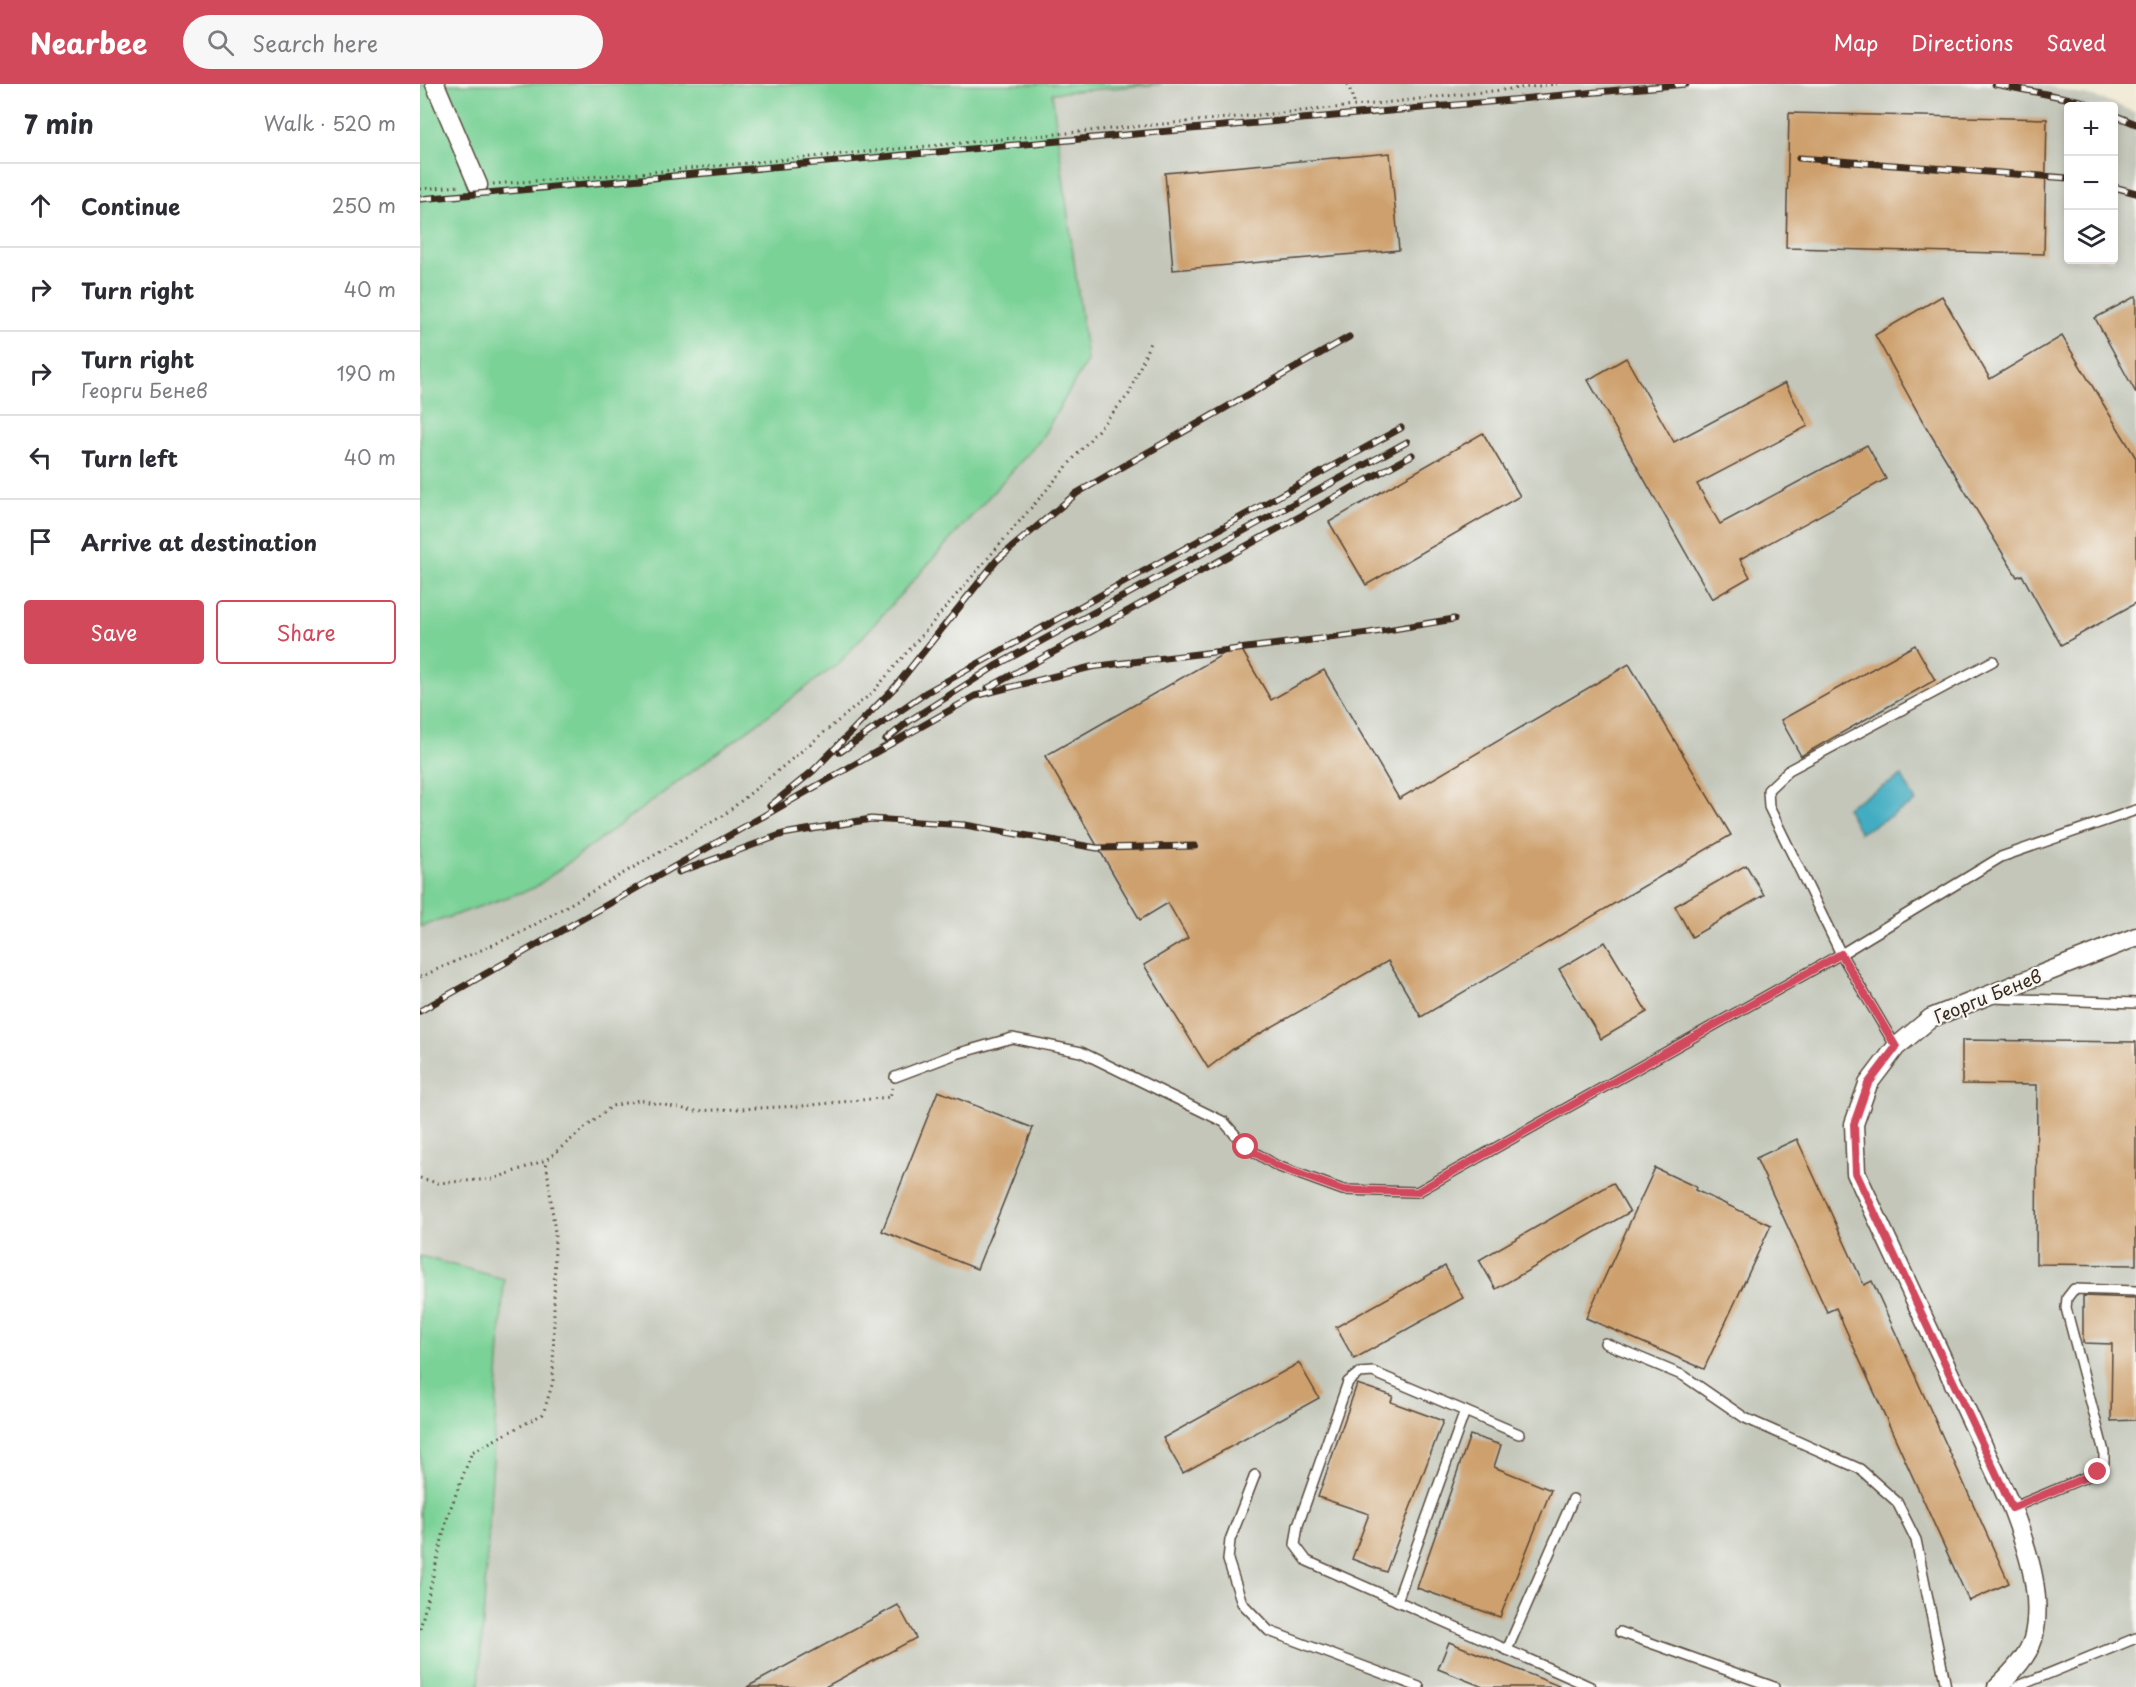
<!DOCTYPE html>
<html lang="en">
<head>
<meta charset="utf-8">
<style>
  :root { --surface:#fff; --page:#f7f7f7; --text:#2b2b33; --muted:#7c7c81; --line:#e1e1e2; --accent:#d1495b }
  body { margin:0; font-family:"Playpen Sans",sans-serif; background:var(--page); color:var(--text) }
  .controls { position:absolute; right:18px; top:18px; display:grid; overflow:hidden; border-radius:6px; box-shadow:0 3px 9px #0003 }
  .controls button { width:54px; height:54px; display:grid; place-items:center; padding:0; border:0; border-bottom:2px solid var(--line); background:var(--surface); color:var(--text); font:30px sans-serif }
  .stop { position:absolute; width:18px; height:18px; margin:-14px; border:4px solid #d1495b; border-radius:50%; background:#fff }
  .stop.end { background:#d1495b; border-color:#fff; box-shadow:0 2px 6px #0008 }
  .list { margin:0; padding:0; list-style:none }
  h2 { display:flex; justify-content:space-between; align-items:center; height:78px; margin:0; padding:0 24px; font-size:26px }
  h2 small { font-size:20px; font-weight:400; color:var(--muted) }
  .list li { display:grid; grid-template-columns:39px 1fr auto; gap:18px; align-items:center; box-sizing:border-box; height:84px; padding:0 24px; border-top:2px solid var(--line) }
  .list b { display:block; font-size:22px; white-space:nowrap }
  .list p { margin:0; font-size:20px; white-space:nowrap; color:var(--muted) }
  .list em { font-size:20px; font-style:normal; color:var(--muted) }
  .actions { display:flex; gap:12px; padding:18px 24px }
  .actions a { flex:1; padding:14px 0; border:2px solid var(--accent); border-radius:6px; text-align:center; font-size:21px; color:var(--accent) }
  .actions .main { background:var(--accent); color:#fff }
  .icon { flex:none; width:33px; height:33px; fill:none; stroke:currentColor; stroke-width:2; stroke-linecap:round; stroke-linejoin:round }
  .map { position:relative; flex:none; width:1716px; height:1603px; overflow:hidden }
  header { display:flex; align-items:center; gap:36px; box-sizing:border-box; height:84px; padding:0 30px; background:var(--accent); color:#fff }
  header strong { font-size:28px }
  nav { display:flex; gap:33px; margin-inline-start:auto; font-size:21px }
  .search { width:420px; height:54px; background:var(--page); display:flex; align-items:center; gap:15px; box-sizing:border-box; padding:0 21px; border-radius:33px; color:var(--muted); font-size:22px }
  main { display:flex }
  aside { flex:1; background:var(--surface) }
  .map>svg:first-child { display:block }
</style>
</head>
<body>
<header>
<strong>Nearbee</strong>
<div class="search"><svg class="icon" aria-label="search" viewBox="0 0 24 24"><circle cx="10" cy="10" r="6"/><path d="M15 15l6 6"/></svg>Search here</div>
<nav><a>Map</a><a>Directions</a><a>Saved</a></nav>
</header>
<main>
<aside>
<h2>7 min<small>Walk · 520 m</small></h2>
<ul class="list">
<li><svg class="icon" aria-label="ahead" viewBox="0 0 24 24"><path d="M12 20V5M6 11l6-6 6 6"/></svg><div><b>Continue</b></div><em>250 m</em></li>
<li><svg class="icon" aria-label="right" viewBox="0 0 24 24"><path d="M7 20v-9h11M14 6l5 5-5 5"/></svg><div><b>Turn right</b></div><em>40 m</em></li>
<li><svg class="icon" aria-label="right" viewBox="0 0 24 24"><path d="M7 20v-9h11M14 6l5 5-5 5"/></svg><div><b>Turn right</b><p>Георги Бенев</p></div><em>190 m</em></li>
<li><svg class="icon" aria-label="left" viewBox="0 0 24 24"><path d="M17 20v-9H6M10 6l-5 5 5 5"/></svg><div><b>Turn left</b></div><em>40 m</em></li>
<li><svg class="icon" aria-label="arrive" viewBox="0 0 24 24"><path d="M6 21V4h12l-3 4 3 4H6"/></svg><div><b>Arrive at destination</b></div></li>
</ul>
<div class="actions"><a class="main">Save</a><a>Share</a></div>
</aside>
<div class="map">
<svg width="1716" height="1603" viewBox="0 0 1716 1603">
  <rect width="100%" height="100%" fill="#f6f6f2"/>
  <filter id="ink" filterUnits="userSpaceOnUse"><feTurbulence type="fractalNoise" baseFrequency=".0167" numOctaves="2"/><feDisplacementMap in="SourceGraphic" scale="12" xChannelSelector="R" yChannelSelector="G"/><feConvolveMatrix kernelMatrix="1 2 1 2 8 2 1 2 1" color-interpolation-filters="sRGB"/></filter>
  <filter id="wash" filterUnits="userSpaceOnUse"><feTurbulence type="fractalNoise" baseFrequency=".008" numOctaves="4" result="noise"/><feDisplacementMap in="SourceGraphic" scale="24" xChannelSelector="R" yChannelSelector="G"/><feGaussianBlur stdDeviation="1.35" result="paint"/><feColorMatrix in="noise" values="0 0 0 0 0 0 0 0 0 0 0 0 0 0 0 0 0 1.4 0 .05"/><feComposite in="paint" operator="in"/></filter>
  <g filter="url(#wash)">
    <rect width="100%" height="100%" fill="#f0e9d4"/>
    <path fill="#c3c6b9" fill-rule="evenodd" d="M741,0H1619L1685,16L1716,29V1603H59L84,1195L0,1172V843L114,804L667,276L632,9ZM1648,22H1694V176H1648Z"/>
    <g fill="#7ad297" stroke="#5a7e5a" stroke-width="1.5">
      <path d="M0,0H741L632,9L667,277L621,355L419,579L114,804L0,843Z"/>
      <path d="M0,1172L84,1195L59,1603H0Z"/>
    </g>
    <path fill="#43adc2" stroke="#3f6c70" stroke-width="1.5" d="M1482,692L1496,718L1440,749L1426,723Z"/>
    <g id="blocks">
      <g fill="#cea06d">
        <path d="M1369,29L1627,35L1624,170L1366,164Z"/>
        <path d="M970,69L979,166L753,186L745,89Z"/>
        <path d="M1522,212L1570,295L1642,252L1716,374V519L1641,561L1602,491L1597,493L1502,336L1455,251Z"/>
        <path d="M1716,212V309L1675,234Z"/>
        <path d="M1206,274L1254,358L1365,299L1388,342L1277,400L1300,440L1447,361L1466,395L1320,475L1330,493L1292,515L1168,296Z"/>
        <path d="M1063,349L1100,412L946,501L909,438Z"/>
        <path d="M819,561L851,616L904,586L979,715L1209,580L1311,751L1001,933L968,877L813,965L788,984L724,881L768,854L748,819L720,836L625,672Z"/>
        <path d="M1495,561L1515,596L1381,672L1361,636Z"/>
        <path d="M1326,781L1344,811L1272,853L1255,822Z"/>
        <path d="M1185,858L1227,928L1181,955L1139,885Z"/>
        <path d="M1542,956L1716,958V1181L1616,1180L1617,1001L1542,1000Z"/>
        <path d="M518,1007L613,1044L557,1185L462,1147Z"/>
        <path d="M1377,1055L1444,1201L1452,1197L1589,1499L1549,1517L1416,1224L1407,1228L1336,1074Z"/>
        <path d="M1235,1084L1276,1103L1275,1106L1351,1141L1284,1285L1166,1234Z"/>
        <path d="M1193,1099L1210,1128L1076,1205L1059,1176Z"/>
        <path d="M1025,1182L1043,1214L934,1275L916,1243Z"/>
        <path d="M1663,1212L1716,1214V1336L1691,1337L1692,1260L1663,1259Z"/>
        <path d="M879,1279L899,1314L763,1389L743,1354Z"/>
        <path d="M937,1300L973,1312L971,1318L1023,1337L966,1488L932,1475L949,1430L898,1413Z"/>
        <path d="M1050,1351L1081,1361L1074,1383L1131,1406L1080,1533L997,1504Z"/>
        <path d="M478,1521L496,1554L405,1603H327Z"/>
        <path d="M1029,1558L1139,1602L1138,1603H1063L1018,1585Z"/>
      </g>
    </g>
  </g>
  <g filter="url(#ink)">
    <use href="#blocks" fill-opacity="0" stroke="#564739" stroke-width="1.5"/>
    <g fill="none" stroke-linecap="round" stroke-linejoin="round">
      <defs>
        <g id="service">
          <path d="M1573,914L1716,919"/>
          <path d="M1476,963L1421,870L1349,723L1348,706L1369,686L1573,577"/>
          <path d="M475,993L536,970L592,954L661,968L804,1038L826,1063L857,1082L923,1106L997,1108L1421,870L1581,773L1716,726"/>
          <path d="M1185,1259L1264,1292L1325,1334L1440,1385L1477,1418L1496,1456L1526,1603"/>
          <path d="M1099,1350L953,1288L939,1289L928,1298L878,1441L875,1461L887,1477L1171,1603"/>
          <path d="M835,1391L810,1456L808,1476L822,1519L849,1547L999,1603"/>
          <path d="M1592,1424L1678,1388L1684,1378V1368L1646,1224L1647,1214L1654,1205L1716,1207"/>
          <path d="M977,1517L1045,1327"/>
          <path d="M1200,1548L1354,1603"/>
          <path d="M1087,1566L1153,1415"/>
          <path d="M1596,1603L1716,1554"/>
        </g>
        <g id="minor">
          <path d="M15,0L58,101"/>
          <path d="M1577,1603C1590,1591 1608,1572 1613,1555C1624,1512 1607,1464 1592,1424L1436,1089L1434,1040L1448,1000L1476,963L1511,934L1716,853"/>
        </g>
      </defs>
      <use href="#service" stroke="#564739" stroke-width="12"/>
      <use href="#minor" stroke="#564739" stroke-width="21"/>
      <g stroke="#564739" stroke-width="3" stroke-dasharray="1.5 4.5" stroke-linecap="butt">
        <path d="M928,0L935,22"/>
        <path d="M73,100L221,89L935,22L1137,0"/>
        <path d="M0,105L40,102"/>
        <path d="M0,893L102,848L304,731L452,609L709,310L731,256"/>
        <path d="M0,1094L17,1099L73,1095L126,1076L192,1022L219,1016L274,1027L382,1022L470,1013L472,1004"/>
        <path d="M0,1545L28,1431L52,1368L123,1330L133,1298L135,1149L126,1076"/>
      </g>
      <use href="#service" stroke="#fff" stroke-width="9"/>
      <use href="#minor" stroke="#fff" stroke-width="18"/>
      <defs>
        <g id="rail">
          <path d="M1575,0L1661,17L1673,22"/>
          <path d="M1694,31L1716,40"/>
          <path d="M1379,74L1648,94"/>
          <path d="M1694,103L1716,109"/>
          <path d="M0,115L1266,0"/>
          <path d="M568,604L992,371"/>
          <path d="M466,656L489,637L577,581L987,358"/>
          <path d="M420,668L507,608L981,344"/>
          <path d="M350,722L393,687L476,602L577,476L657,409L929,253"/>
          <path d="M259,788L363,750L451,735L545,741L677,764L775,762"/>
          <path d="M0,927L555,612L671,583L949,549L1034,535"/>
        </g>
      </defs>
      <use href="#rail" stroke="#3b2a1e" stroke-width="7"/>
      <use href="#rail" stroke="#f6f6f2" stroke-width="4.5" stroke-dasharray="14" stroke-linecap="butt"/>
    </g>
  </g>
  <g fill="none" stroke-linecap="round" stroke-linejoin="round" filter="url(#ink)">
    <path stroke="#d1495b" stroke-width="8" d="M826,1063L857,1082L923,1106L997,1108L1421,870L1476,963L1448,1000L1434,1040L1436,1089L1592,1424L1678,1388"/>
  </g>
  <g text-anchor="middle" stroke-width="4.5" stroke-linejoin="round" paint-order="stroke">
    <g font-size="18" fill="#3b2a1e" stroke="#f6f6f2">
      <text transform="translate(1568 913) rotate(-22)" y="6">Георги Бенев</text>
    </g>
  </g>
</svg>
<div class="controls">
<button>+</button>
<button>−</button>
<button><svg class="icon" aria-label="layers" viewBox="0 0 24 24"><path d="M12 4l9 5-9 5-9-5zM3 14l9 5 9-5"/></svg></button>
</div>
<div class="stop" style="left:826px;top:1063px"></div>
<div class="stop end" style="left:1678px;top:1388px"></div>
</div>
</main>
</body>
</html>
